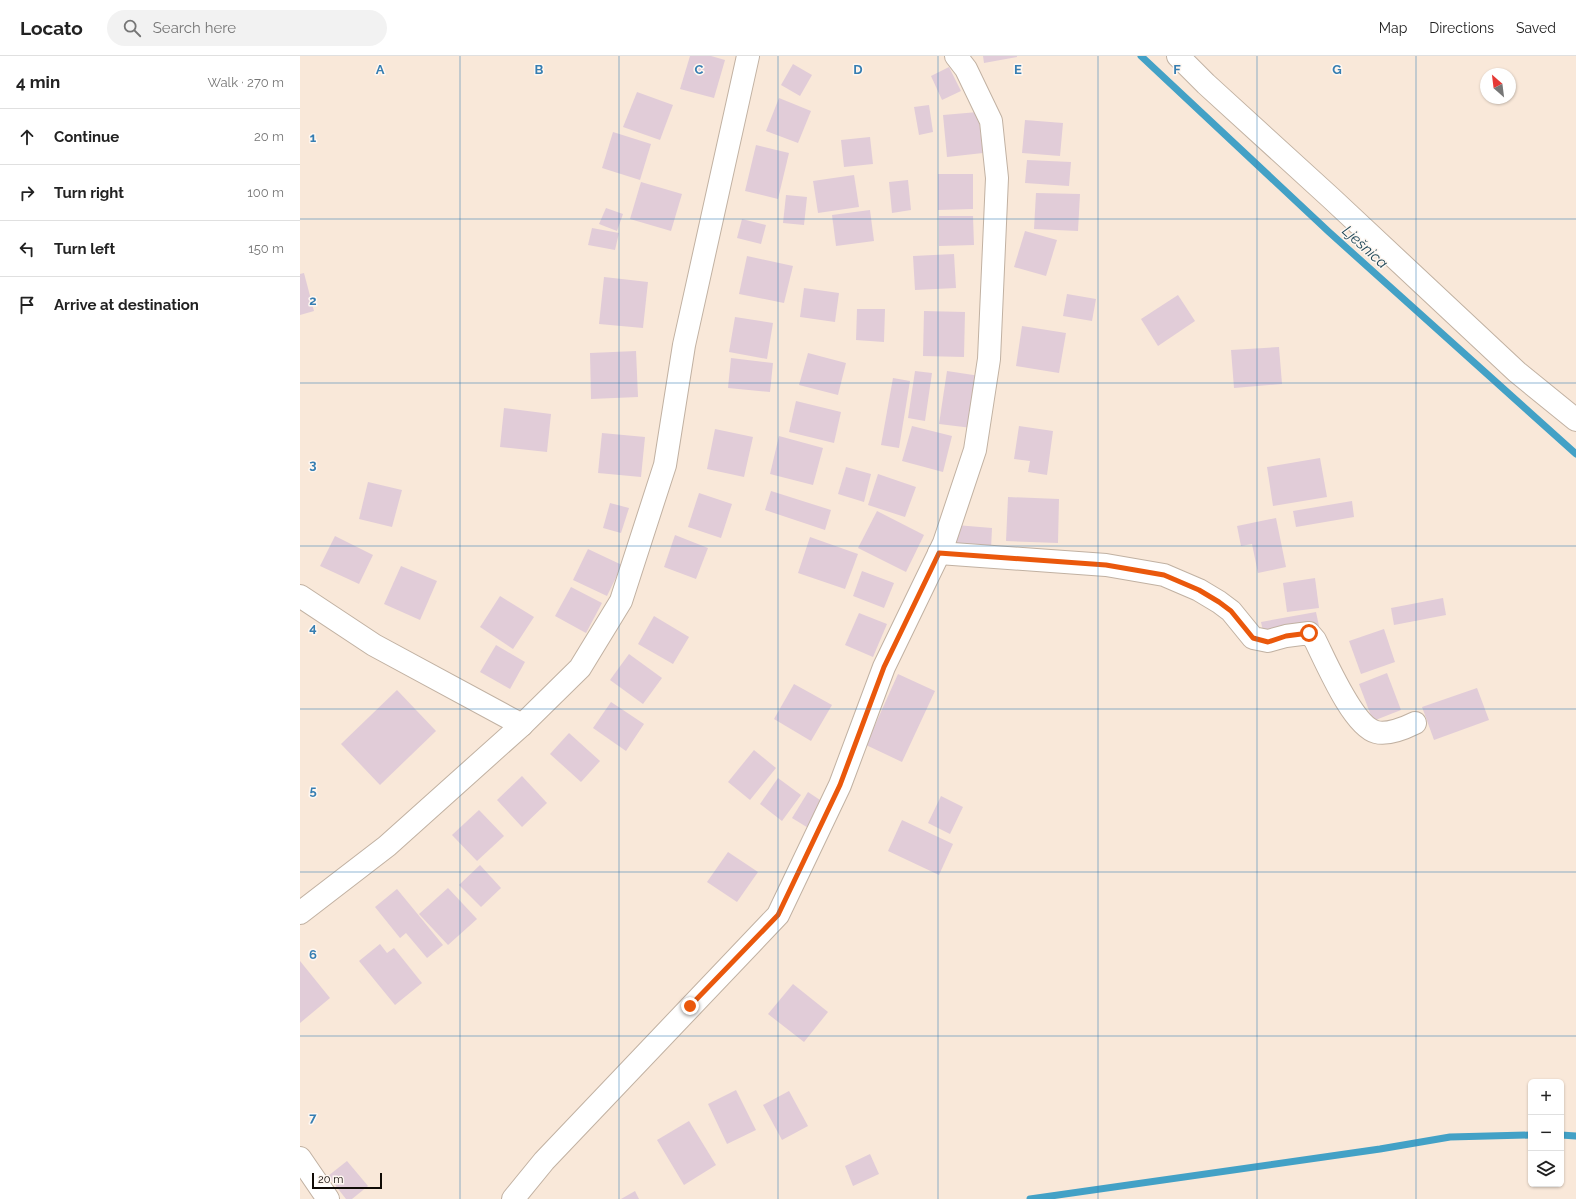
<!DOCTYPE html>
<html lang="en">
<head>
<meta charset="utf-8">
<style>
  :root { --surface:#fff; --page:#f2f2f2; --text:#222; --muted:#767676; --line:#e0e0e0 }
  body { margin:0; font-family:Raleway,sans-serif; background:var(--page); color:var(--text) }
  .controls { position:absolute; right:12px; bottom:12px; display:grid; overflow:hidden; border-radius:6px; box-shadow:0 1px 3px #0004 }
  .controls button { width:36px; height:36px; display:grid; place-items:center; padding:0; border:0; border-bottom:1px solid var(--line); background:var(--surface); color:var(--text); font:20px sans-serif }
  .compass { position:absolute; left:1180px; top:12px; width:36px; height:36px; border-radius:50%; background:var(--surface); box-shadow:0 1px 3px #0004; rotate:332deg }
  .scale { position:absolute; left:12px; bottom:10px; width:70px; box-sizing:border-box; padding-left:4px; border:2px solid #100b06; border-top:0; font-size:11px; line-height:14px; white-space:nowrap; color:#100b06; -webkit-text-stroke:3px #fef7f1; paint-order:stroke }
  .stop { position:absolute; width:12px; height:12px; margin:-9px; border:3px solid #ea580c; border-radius:50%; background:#fff }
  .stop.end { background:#ea580c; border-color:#fff; box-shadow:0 1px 4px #0008 }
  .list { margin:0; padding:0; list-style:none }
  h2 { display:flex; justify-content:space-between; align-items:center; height:52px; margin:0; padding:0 16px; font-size:17px }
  h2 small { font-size:13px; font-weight:400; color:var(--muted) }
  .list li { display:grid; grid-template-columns:26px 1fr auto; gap:12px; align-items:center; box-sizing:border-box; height:56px; padding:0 16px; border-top:1px solid var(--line) }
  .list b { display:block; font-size:15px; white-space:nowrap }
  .list em { font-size:13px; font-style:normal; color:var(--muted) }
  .icon { flex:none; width:22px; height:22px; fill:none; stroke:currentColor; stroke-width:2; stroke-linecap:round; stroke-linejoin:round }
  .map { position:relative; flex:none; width:1276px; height:1143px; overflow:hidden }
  header { display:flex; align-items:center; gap:24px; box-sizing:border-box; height:56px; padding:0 20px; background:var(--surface); border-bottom:1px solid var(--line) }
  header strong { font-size:19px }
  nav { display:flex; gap:22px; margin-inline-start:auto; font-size:14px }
  .search { width:280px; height:36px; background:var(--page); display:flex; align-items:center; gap:10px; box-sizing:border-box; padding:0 14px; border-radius:22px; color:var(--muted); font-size:15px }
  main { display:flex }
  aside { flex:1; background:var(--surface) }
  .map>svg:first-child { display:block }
</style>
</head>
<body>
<header>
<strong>Locato</strong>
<div class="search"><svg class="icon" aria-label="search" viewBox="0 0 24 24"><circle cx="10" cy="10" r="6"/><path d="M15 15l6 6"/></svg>Search here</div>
<nav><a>Map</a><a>Directions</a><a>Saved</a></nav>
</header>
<main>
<aside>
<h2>4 min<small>Walk · 270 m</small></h2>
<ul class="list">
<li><svg class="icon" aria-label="ahead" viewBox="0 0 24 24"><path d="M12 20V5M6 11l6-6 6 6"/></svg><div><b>Continue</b></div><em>20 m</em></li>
<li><svg class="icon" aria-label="right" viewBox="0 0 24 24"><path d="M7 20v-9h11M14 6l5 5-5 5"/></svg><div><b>Turn right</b></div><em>100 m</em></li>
<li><svg class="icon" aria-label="left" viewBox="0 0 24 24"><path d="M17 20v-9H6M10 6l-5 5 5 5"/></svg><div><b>Turn left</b></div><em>150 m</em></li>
<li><svg class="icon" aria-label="arrive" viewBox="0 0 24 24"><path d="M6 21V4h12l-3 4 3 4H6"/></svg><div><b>Arrive at destination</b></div></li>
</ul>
</aside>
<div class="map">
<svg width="1276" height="1143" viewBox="0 0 1276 1143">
  <rect width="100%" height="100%" fill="#f9e8d9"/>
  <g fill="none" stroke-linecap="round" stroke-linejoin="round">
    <g stroke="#43a1c6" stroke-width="7">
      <path d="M841,0L1029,176L1276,398"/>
      <path d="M1261,1079L1276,1080"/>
      <path d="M730,1143L1080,1093L1150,1081L1231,1079"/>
    </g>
  </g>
  <g fill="#e1ccd8">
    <path d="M390,0H411L425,4L414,42L380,33Z"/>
    <path d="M683,0H717V1L684,7Z"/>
    <path d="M493,8L512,19L500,40L481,29Z"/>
    <path d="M649,11L661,35L642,44L631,20Z"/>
    <path d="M337,36L373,49L360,84L323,71Z"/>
    <path d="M479,42L511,55L498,87L466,75Z"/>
    <path d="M629,49L633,76L619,79L614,51Z"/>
    <path d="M678,56L683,97L647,101L643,59Z"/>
    <path d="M725,64L763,67L760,100L722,97Z"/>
    <path d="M313,76L351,88L340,124L302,112Z"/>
    <path d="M570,81L573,108L544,111L541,84Z"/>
    <path d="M456,89L489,97L478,143L445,135Z"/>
    <path d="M727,104L771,106L769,130L725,127Z"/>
    <path d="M638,118H673V153L638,154Z"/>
    <path d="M554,119L559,151L518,157L513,125Z"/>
    <path d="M608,124L611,154L592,157L589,126Z"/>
    <path d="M341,126L382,138L371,175L330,163Z"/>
    <path d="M736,137L780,138L778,175L734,173Z"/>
    <path d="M486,139L507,141L504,169L483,167Z"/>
    <path d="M306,152L323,158L317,175L299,168Z"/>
    <path d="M570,154L574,185L536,190L532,159Z"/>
    <path d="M639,160H673L674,189L639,190Z"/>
    <path d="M442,163L466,169L461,188L437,182Z"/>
    <path d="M292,172L319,177L315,194L288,189Z"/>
    <path d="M725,175L757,184L746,220L714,211Z"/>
    <path d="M654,198L656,232L615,234L613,200Z"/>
    <path d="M447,200L493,210L484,247L439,238Z"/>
    <path d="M4,217L14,255L0,259V218Z"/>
    <path d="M304,221L348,226L343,272L299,268Z"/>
    <path d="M504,232L539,237L535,266L500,261Z"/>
    <path d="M767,238L796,243L792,265L763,260Z"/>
    <path d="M878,239L895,265L858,290L841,263Z"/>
    <path d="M557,253H585L584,286L556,284Z"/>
    <path d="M624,255L665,256L664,301L623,300Z"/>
    <path d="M435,261L473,267L467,303L429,296Z"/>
    <path d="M722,270L766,277L759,317L716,310Z"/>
    <path d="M979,291L982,328L934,332L931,294Z"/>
    <path d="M336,295L338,341L291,343L290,297Z"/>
    <path d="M508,297L546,307L538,339L499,329Z"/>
    <path d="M431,302L473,307L470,336L428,332Z"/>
    <path d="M615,315L632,317L625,365L608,362Z"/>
    <path d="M647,315L680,320L672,372L639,368Z"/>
    <path d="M593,322L610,325L599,392L581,389Z"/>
    <path d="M496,345L541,356L534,387L489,376Z"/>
    <path d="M204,352L251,358L247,396L200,391Z"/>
    <path d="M612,370L652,380L643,416L602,405Z"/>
    <path d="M719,370L753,375L747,419L728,416L730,405L714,403Z"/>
    <path d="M415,373L453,381L444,421L407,413Z"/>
    <path d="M302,377L345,381L341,421L298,417Z"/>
    <path d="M479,380L523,392L513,429L470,418Z"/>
    <path d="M1020,402L1027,441L973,450L967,411Z"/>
    <path d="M546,411L571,418L564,446L538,438Z"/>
    <path d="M578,418L616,431L605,461L568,449Z"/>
    <path d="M68,426L102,434L92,471L59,463Z"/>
    <path d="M471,435L531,454L525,474L465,454Z"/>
    <path d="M399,437L432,448L421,482L388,471Z"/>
    <path d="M708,441L759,443L758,487L706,485Z"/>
    <path d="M1052,445L1054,461L996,471L993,455Z"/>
    <path d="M310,447L329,452L321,477L303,472Z"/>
    <path d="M577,455L624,479L606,516L558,492Z"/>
    <path d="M976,462L986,511L958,517L952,488L941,490L937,470Z"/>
    <path d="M656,469L692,472L691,493L654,490Z"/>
    <path d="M375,479L408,492L396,523L364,511Z"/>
    <path d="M35,480L73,499L59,528L20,510Z"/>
    <path d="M510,481L558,498L545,533L498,517Z"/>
    <path d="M288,493L322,509L307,540L273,524Z"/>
    <path d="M101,510L137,525L120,564L84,548Z"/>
    <path d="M562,515L594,527L584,552L553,540Z"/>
    <path d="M1015,522L1019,552L987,556L983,527Z"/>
    <path d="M271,531L302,547L286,577L255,560Z"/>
    <path d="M200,540L234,561L213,593L180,571Z"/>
    <path d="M1143,542L1146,559L1094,569L1091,552Z"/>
    <path d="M1016,556L1019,570L964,580L961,566Z"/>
    <path d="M559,557L587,568L573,601L545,589Z"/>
    <path d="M354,560L389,581L373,608L338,588Z"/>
    <path d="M1084,573L1095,606L1061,618L1049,585Z"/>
    <path d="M196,589L225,606L210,633L180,616Z"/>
    <path d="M329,598L362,622L343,648L310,624Z"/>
    <path d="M1087,617L1101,654L1073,665L1059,628Z"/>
    <path d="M598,618L635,635L602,706L566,689Z"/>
    <path d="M494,628L532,649L511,685L474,663Z"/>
    <path d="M1177,632L1189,664L1134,684L1122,651Z"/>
    <path d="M97,634L136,675L80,729L41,688Z"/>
    <path d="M311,646L344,668L326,695L293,672Z"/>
    <path d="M269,677L300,705L281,726L250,698Z"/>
    <path d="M454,694L476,712L450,744L428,726Z"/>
    <path d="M222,720L247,747L222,771L197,744Z"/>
    <path d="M478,722L501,739L482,765L460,748Z"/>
    <path d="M508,736L526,748L510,773L492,762Z"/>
    <path d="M641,740L663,751L650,778L628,767Z"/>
    <path d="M179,754L204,780L177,805L152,779Z"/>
    <path d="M602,764L653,788L639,819L588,795Z"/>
    <path d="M428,796L458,816L437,846L407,826Z"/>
    <path d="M180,809L201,832L181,851L159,829Z"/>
    <path d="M148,832L177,863L148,889L119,858Z"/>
    <path d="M97,833L143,889L127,902L106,877L100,882L75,851Z"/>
    <path d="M80,888L87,897L94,892L122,927L95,949L59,905Z"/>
    <path d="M0,905L30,942L0,967Z"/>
    <path d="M493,928L528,956L504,986L468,958Z"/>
    <path d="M436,1034L456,1074L427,1088L408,1048Z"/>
    <path d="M489,1035L508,1070L482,1084L463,1049Z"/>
    <path d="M389,1065L416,1109L384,1129L357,1084Z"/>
    <path d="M570,1098L579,1118L553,1130L545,1110Z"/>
    <path d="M47,1105L68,1130L52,1143H46L28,1120Z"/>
    <path d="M335,1135L339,1143H321Z"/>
  </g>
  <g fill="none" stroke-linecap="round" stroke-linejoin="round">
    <defs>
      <g id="street">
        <path d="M878,0L906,28L1031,142L1217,316L1276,364"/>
        <path d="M639,497L806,509L864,519L899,534L919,546L931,555L953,582L968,585L986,580L1009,577L1015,584C1026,606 1053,670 1076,676C1087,679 1105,672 1115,667"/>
        <path d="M0,540L74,589L222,669"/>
        <path d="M0,857L87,790L222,669L280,612L321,545L365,409L384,289L448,0"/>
        <path d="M0,1102L28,1143"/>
        <path d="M213,1143L244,1105L478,859L540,729L584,611L644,487L675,394L689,303L697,122L691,65L666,13L656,0"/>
      </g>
    </defs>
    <use href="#street" stroke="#c1b1a2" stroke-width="24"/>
    <use href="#street" stroke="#fff" stroke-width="22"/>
  </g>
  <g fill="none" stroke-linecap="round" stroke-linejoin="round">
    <path stroke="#ea580c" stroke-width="5" d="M390,950L478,859L540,729L584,611L639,497L806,509L864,519L899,534L919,546L931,555L953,582L968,586L986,580L1009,577"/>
  </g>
  <path fill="none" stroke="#367eb2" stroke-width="1" stroke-opacity="0.55" d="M160,0V1143M319,0V1143M478,0V1143M638,0V1143M798,0V1143M957,0V1143M1116,0V1143M0,163H1276M0,327H1276M0,490H1276M0,653H1276M0,816H1276M0,980H1276"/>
  <g text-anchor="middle" stroke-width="3" stroke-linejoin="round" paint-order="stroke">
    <g font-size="15" font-style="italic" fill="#1f4757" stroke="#fef7f1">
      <text transform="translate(1065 191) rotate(42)" y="5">Lješnica</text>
    </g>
  </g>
  <g font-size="13" text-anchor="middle" font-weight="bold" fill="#367eb2" stroke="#fef7f1" stroke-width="3" stroke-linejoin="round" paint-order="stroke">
    <text x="80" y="18">A</text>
    <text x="239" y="18">B</text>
    <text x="399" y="18">C</text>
    <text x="558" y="18">D</text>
    <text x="718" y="18">E</text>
    <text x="877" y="18">F</text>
    <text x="1037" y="18">G</text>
    <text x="13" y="86">1</text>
    <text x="13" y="249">2</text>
    <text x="13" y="413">3</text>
    <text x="13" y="576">4</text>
    <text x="13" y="739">5</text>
    <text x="13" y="903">6</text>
    <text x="13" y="1066">7</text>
  </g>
</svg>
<div class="controls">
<button>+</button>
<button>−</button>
<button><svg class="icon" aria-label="layers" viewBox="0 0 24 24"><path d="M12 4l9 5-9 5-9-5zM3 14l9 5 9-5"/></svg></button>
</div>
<svg class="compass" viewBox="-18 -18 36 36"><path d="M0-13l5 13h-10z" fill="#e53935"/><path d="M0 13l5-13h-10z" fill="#767676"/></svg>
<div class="scale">20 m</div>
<div class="stop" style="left:1009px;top:577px"></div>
<div class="stop end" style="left:390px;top:950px"></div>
</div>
</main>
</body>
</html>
